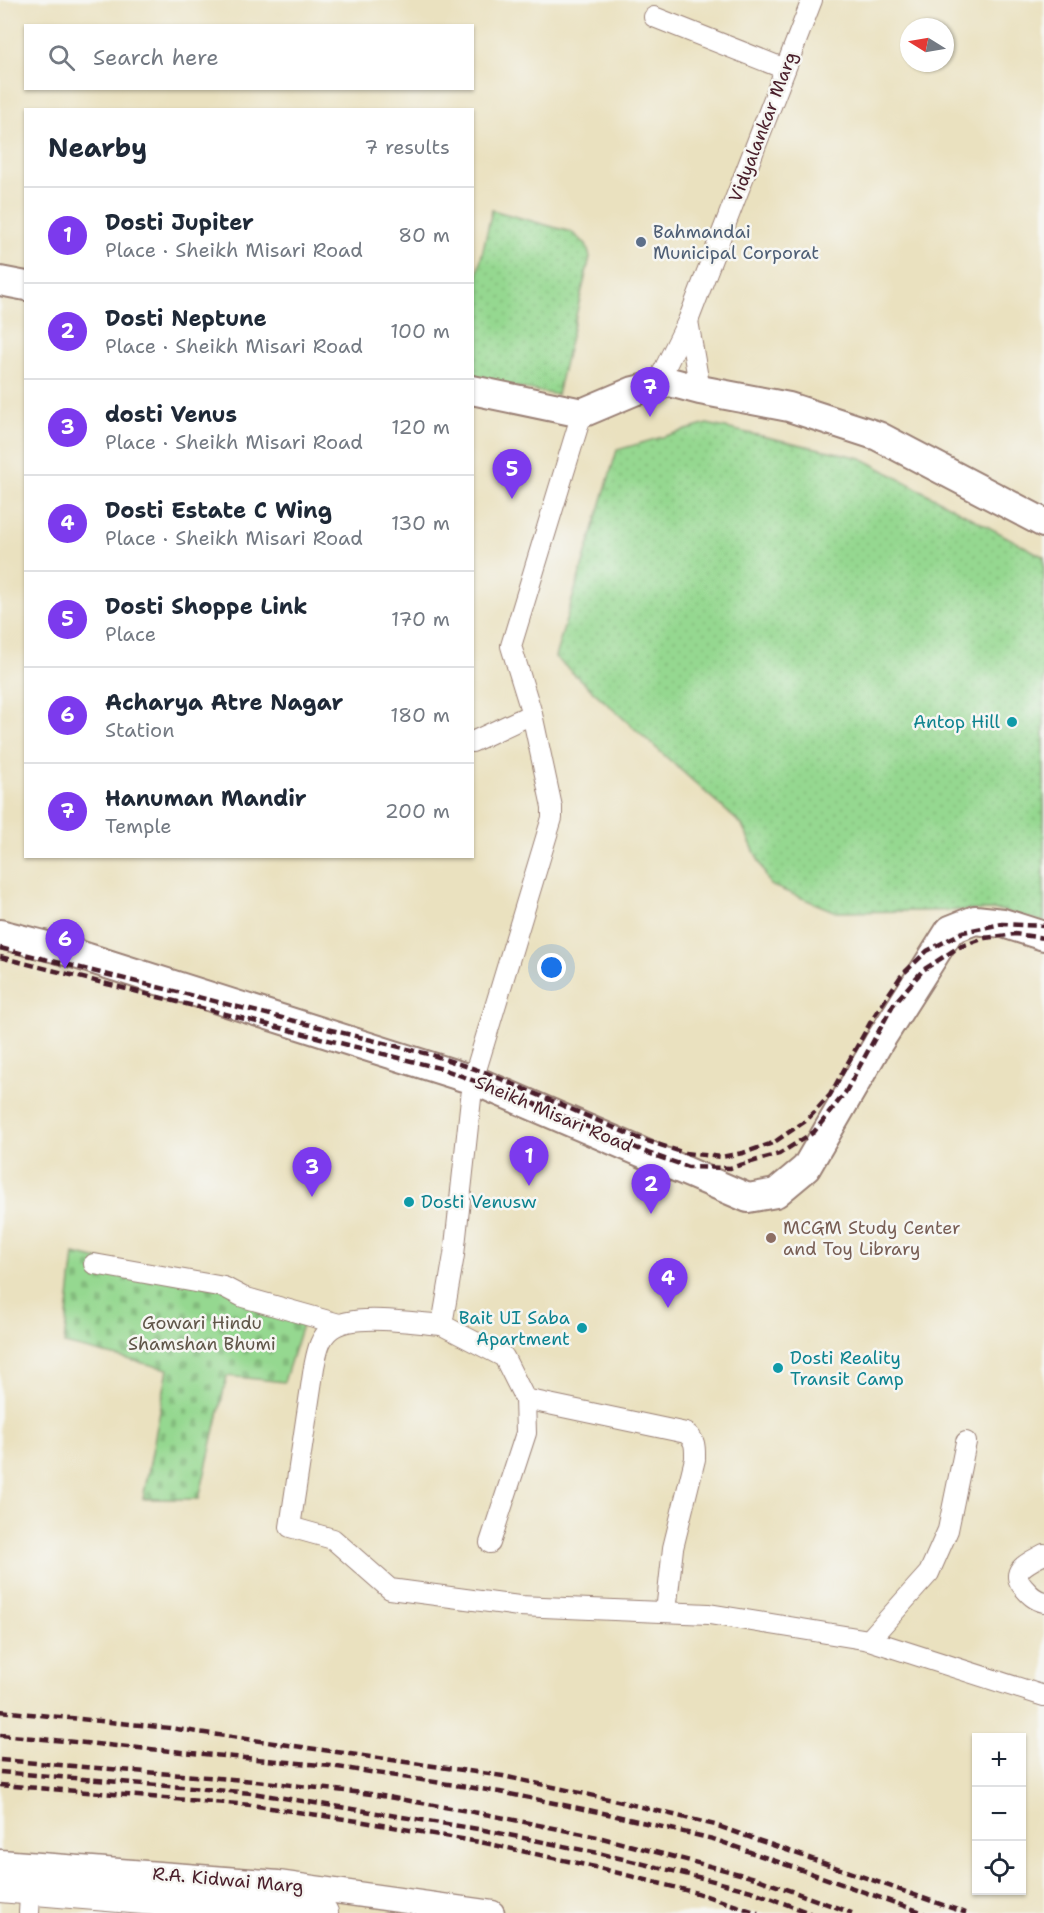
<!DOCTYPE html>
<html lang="en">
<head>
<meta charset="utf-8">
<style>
  :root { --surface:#fff; --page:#f2f2f3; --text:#1f2937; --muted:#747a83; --line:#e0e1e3; --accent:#7c3aed }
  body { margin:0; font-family:"Shantell Sans",sans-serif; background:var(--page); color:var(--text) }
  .controls { position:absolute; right:18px; bottom:18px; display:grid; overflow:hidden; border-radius:0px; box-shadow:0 2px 4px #0004 }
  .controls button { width:54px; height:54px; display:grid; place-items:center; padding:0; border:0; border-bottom:2px solid var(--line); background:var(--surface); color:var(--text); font:30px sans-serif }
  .compass { position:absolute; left:900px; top:18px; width:54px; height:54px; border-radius:50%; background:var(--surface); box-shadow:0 2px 4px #0004; rotate:281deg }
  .you { position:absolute; left:552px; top:968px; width:21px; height:21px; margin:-15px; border:4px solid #fff; border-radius:50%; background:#1a73e8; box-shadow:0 0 0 9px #1a73e833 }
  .badge { display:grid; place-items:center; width:39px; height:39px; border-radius:50%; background:var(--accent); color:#fff; font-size:20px; font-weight:700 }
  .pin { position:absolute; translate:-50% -50px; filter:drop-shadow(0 2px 3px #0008) }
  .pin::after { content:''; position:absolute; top:32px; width:21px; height:18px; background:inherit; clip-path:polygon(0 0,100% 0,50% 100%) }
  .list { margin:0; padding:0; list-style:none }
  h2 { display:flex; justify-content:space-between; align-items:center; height:78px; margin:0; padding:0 24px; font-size:26px }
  h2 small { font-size:20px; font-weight:400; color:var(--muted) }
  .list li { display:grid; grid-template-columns:39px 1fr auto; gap:18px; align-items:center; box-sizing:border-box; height:96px; padding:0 24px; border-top:2px solid var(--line) }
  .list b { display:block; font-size:22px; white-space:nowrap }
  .list p { margin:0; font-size:20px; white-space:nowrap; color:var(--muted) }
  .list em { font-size:20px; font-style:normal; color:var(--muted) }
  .icon { flex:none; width:33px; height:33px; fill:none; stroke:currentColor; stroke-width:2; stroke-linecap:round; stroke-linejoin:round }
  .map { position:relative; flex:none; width:1044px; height:1913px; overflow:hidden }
  .search { position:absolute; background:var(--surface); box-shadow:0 2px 4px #0004; left:24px; top:24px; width:450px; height:66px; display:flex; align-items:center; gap:15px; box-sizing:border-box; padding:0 21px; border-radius:0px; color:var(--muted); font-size:22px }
  .panel { position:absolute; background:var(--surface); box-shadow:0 2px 4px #0004; left:24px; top:108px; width:450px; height:750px; border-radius:0px }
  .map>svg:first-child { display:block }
</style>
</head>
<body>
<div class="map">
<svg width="1044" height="1913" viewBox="0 0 1044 1913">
  <defs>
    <pattern id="green-dots" width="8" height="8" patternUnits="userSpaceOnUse" patternTransform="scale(1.5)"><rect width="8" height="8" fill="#95d890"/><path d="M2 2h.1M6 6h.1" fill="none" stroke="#82b97c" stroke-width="1.8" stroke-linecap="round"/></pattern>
    <pattern id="cemetery-stones" width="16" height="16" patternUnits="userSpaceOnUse" patternTransform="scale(1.5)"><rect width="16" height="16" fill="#95d890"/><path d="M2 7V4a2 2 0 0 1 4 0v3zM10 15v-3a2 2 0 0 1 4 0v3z" fill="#82b97c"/></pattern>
  </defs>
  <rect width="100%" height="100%" fill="#f6f6f2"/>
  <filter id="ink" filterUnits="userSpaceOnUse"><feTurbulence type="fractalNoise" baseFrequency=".0167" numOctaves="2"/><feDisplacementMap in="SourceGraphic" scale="12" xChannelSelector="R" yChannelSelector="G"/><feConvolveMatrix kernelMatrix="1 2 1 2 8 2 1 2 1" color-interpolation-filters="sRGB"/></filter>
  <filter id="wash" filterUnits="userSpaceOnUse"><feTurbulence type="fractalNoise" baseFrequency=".008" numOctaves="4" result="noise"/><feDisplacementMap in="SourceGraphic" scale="24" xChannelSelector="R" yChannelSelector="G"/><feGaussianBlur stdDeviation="1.35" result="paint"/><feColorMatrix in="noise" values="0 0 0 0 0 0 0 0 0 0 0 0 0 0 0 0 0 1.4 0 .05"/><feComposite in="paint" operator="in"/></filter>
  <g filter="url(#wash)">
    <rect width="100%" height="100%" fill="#eae1bf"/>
    <g fill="url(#green-dots)" stroke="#707c5e" stroke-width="1.5">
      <path d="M492,210L571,232L586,244L590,257L557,395L473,379V294Z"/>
      <path d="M707,424L861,458L1044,557V922L1000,910L836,912L770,885L742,825L555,657L617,450Z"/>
    </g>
    <path fill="url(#cemetery-stones)" stroke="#707c5e" stroke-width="1.5" d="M74,1254L307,1309L284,1382L227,1376L199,1499H143L168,1369L64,1344Z"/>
  </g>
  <g filter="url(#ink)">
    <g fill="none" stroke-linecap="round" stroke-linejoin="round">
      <defs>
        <g id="minor">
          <path d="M654,17L785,69"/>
          <path d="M688,321L700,390"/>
          <path d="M656,386L688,321L812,0"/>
          <path d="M582,413L511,646L532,714L552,807V818L473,1080L454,1255L442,1325C415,1323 352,1312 331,1329C319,1338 317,1353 314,1367L290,1527L333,1539L390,1589L519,1606L709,1614L869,1640L1044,1696"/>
          <path d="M472,742L532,714"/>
          <path d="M94,1264L224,1287L243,1297L339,1324"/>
          <path d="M442,1325L504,1357L525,1399L526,1433L490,1543"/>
          <path d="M525,1399L686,1433C696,1440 695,1448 695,1459L673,1548L666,1612"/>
          <path d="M1044,1554C1030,1562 1007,1570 1024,1588C1030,1595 1035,1600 1044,1602"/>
          <path d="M869,1640L929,1573L948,1530L966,1442"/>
          <path d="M29,1913L31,1880"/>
        </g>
        <path id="tertiary" d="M0,1862L278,1883L492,1913"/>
        <g id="secondary">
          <path d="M0,281L26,286"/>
          <path d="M472,390L582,413L634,391L670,382L700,390L789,407L878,436L1044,523"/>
          <path d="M0,934L63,950L473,1080L748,1198L776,1193L806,1168L879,1042L950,930L975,920L1003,923L1044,936"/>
        </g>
        <path id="primary" d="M0,1886L322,1913"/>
      </defs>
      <use href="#minor" stroke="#9a8075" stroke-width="22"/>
      <use href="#tertiary" stroke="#9a8075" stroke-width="27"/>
      <use href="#secondary" stroke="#9a8075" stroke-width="32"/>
      <use href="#primary" stroke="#9a8075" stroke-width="34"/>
      <use href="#minor" stroke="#fff" stroke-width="20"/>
      <use href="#tertiary" stroke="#fff" stroke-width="24"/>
      <use href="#secondary" stroke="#fff" stroke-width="28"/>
      <use href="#primary" stroke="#fff" stroke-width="32"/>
      <g stroke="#4a1f2b" stroke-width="4.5" stroke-dasharray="9 4.5" stroke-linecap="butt">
        <path d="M0,948L432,1055L487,1073L638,1138L685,1153L721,1157L743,1153L773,1143L807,1120L830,1095L874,1016L901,976L927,951L963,932L1002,924L1044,926"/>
        <path d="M0,957L443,1069L530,1102L648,1153L688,1167L730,1168L779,1154L814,1132L845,1093L893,1005L923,970L959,947L985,938L1015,934L1044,938"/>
        <path d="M0,1711L170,1728L503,1776L613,1800L715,1825L966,1913"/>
        <path d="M0,1735L331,1766L500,1792L608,1814L713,1839L924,1913"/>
        <path d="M0,1760L255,1781L371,1794L490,1815L602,1838L755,1878L852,1913"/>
        <path d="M0,1772L252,1793L484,1830L598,1853L702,1878L751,1891L810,1913"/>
        <path d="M0,1785L251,1805L364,1822L485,1843L595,1867L697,1893L758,1913"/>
      </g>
    </g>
  </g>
  <circle fill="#5c6f8a" stroke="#f6f6f2" stroke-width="2" cx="641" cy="242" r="6"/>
  <g fill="#0f9aa8" stroke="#f6f6f2" stroke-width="2">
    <circle cx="1012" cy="722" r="6"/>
    <circle cx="409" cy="1202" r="6"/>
    <circle cx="582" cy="1328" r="6"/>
    <circle cx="778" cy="1368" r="6"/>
  </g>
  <circle fill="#8d6e63" stroke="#f6f6f2" stroke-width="2" cx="771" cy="1238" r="6"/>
  <g text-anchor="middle" stroke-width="5" stroke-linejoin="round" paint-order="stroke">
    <g font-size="18" fill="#4a1f2b" stroke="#f6f6f2">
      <text transform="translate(763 127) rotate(-69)" y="6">Vidyalankar Marg</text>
      <text transform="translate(554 1114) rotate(23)" y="6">Sheikh Misari Road</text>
      <text transform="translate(228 1880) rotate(5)" y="6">R.A. Kidwai Marg</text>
    </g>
    <g font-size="18" fill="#4e5e75" stroke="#f6f6f2" text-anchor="start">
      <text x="653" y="238">Bahmandai<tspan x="653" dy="21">Municipal Corporat</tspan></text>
    </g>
    <g font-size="18" fill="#0d838f" stroke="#f6f6f2" text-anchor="end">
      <text x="1000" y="728">Antop Hill</text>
      <text x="421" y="1208" text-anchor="start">Dosti Venusw</text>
      <text x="570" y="1324">Bait UI Saba<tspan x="570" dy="21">Apartment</tspan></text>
      <text x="790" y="1364" text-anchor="start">Dosti Reality<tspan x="790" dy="21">Transit Camp</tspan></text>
    </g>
    <g font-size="18" fill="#785e54" stroke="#f6f6f2" text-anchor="start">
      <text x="783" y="1234">MCGM Study Center<tspan x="783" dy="21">and Toy Library</tspan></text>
    </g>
    <g font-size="18" fill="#605649" stroke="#f6f6f2">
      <text x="202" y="1329">Gowari Hindu<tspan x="202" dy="21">Shamshan Bhumi</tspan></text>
    </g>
  </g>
</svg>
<div class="controls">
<button>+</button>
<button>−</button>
<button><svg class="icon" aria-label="locate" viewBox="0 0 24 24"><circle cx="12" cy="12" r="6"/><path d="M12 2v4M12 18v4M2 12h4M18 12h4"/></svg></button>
</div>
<svg class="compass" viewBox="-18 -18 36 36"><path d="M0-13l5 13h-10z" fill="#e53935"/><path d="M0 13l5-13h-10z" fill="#747a83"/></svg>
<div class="you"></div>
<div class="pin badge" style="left:529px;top:1186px">1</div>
<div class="pin badge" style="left:651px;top:1214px">2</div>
<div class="pin badge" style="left:312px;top:1197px">3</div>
<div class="pin badge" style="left:668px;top:1308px">4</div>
<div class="pin badge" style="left:512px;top:499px">5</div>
<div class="pin badge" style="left:65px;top:969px">6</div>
<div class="pin badge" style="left:650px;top:417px">7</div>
<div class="search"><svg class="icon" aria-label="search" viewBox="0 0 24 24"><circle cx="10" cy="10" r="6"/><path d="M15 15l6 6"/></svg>Search here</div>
<section class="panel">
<h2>Nearby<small>7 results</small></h2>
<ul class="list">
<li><span class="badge">1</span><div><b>Dosti Jupiter</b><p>Place · Sheikh Misari Road</p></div><em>80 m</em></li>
<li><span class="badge">2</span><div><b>Dosti Neptune</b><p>Place · Sheikh Misari Road</p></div><em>100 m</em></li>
<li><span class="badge">3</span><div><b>dosti Venus</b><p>Place · Sheikh Misari Road</p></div><em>120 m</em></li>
<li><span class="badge">4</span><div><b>Dosti Estate C Wing</b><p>Place · Sheikh Misari Road</p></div><em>130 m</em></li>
<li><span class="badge">5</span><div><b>Dosti Shoppe Link</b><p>Place</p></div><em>170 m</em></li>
<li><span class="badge">6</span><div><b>Acharya Atre Nagar</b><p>Station</p></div><em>180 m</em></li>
<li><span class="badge">7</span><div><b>Hanuman Mandir</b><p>Temple</p></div><em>200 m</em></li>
</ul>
</section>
</div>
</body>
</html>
